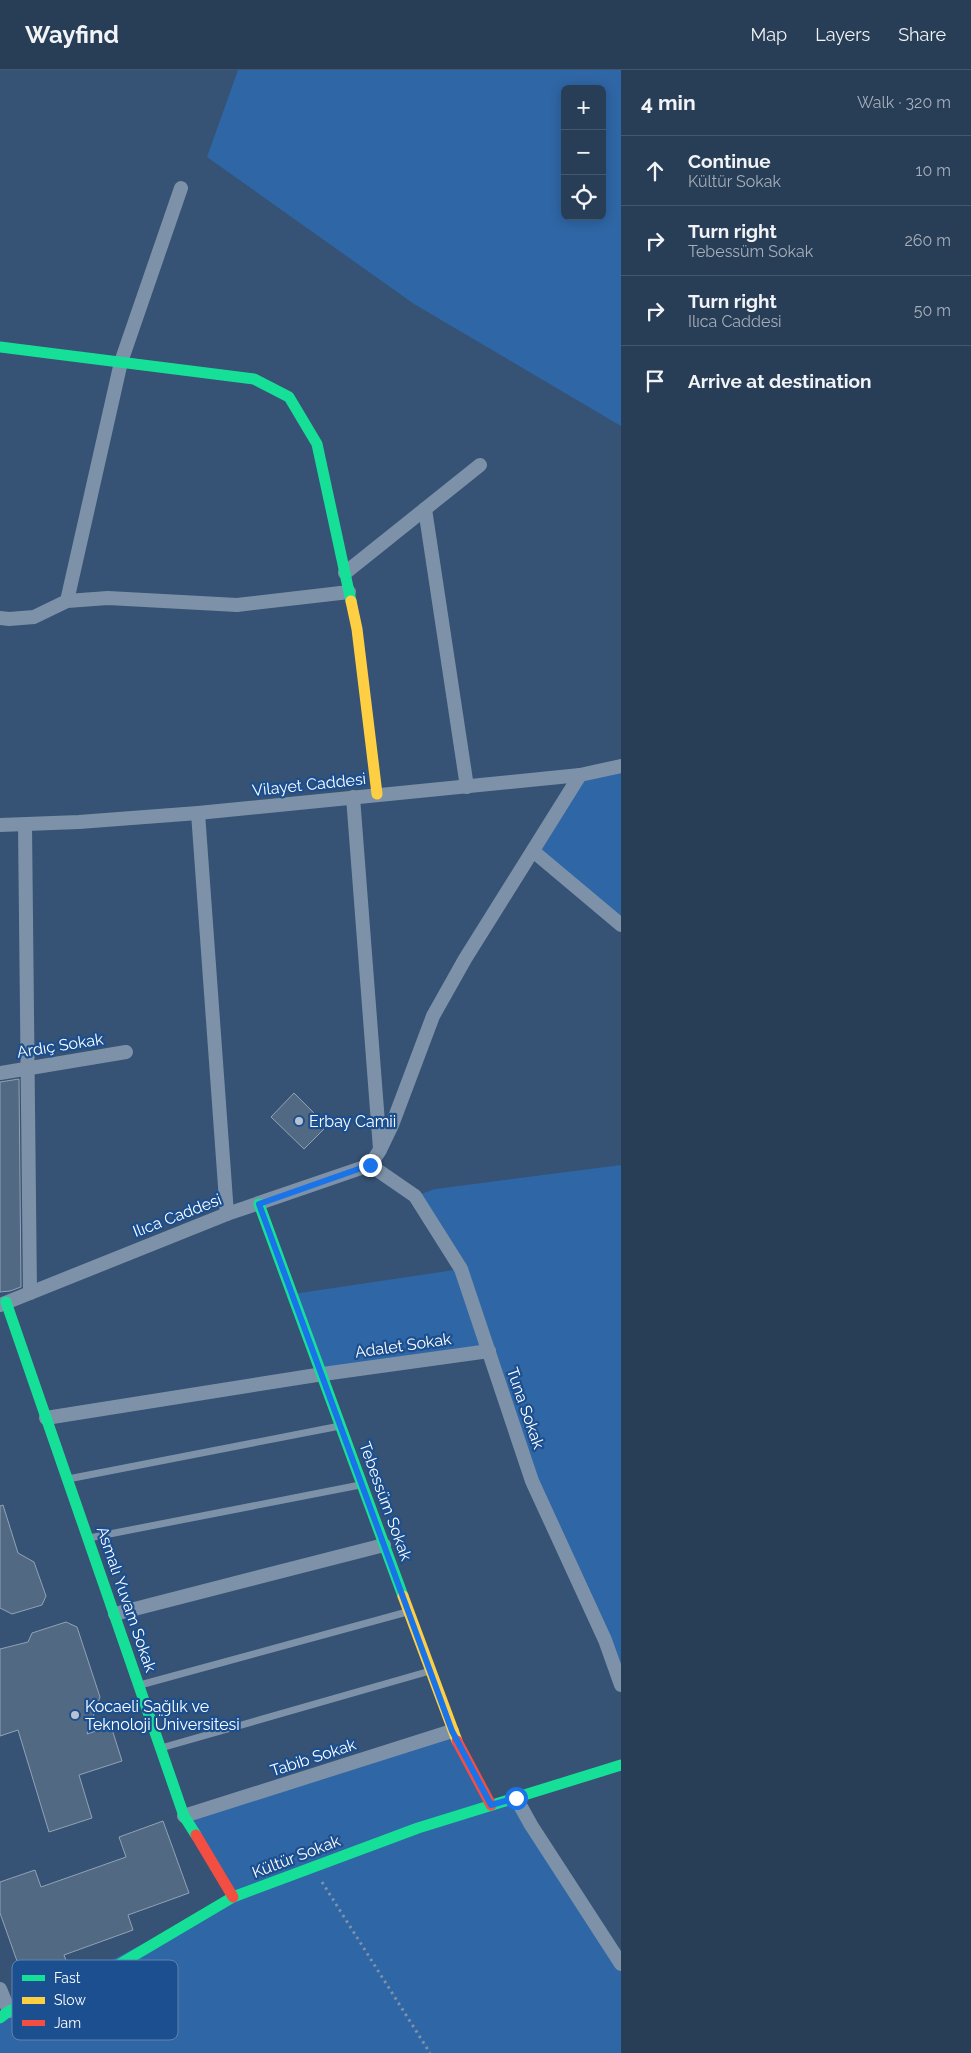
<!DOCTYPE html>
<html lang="en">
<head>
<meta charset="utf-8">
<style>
  :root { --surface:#283e57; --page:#30455d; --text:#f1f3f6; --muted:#a5aeba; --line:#44576d }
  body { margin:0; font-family:Raleway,sans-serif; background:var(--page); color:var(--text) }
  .controls { position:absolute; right:15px; top:15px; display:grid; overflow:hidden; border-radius:8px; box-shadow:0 2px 12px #0003 }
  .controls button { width:45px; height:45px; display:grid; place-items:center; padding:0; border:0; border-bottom:1px solid var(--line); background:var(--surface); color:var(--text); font:25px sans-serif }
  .stop { position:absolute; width:15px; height:15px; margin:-11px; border:4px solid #1a73e8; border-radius:50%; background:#fff }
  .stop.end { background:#1a73e8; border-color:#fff; box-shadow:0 1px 5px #0008 }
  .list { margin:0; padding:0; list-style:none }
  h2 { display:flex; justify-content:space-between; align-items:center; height:65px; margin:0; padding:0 20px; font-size:21px }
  h2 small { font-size:16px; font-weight:400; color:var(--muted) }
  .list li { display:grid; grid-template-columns:32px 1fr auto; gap:15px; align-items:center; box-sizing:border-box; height:70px; padding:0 20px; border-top:1px solid var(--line) }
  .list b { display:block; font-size:19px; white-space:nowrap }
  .list p { margin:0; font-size:16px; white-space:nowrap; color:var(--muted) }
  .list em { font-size:16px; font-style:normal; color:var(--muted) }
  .icon { flex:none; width:28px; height:28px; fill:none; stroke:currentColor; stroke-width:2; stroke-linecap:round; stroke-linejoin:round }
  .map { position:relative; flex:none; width:621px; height:1983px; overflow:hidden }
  header { display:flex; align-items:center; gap:30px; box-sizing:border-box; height:70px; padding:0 25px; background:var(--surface); border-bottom:1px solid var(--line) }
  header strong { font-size:24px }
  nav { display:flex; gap:28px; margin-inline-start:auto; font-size:18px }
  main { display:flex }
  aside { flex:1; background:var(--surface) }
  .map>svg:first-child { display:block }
</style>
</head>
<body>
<header>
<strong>Wayfind</strong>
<nav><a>Map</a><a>Layers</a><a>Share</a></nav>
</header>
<main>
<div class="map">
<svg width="621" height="1983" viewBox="0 0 621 1983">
  <rect width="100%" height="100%" fill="#365274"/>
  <g fill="#2f66a5" fill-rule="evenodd">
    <path d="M238,0H621V356L414,234L207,87ZM565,19H602V146H565Z"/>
    <path d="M621,696V855L533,781L580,705Z"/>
    <path d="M621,1095V1615L532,1411L489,1282L323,1304L293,1224L461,1199L415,1126L435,1119Z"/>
    <path d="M452,1661L491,1735L516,1728L621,1894V1983H0V1948L233,1827L184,1746Z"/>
  </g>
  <g fill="#526984" stroke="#92a2b6">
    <path d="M19,1009L21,1217L10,1221L0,1222V1012Z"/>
    <path d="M294,1023L327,1056L304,1079L271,1047Z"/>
    <path d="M3,1435L18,1483L34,1492L46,1526L42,1535L12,1544L0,1538V1436Z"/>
    <path d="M66,1552L77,1557L100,1627L87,1664L111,1656L122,1691L79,1705L92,1748L49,1762L18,1660L0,1666V1579L28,1572L32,1563Z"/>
    <path d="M163,1751L189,1823L128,1845L133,1860L64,1885L67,1893L23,1908L0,1843V1812L35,1800L41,1817L126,1787L119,1767Z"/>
  </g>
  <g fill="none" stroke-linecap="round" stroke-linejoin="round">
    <path stroke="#7d92a8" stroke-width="3" stroke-dasharray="2.5 4" stroke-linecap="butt" d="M322,1812L430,1983"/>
    <g stroke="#7d92a8" stroke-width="7">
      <path d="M68,1409L340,1356"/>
      <path d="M89,1468L360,1415"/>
      <path d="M140,1615L407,1542"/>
      <path d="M161,1678L430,1601"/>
    </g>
    <g stroke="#7d92a8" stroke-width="14">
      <path d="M425,439L467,717"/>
      <path d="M345,503L480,395"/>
      <path d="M67,531L121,292L181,118"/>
      <path d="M0,548L9,549L34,547L67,531L108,528L237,535L349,522"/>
      <path d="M353,727L380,1079"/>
      <path d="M198,743L227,1144"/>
      <path d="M0,755L79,752L198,743L580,705L621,696"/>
      <path d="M25,755L30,1223"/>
      <path d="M533,781L621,855"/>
      <path d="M0,1003L126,982"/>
      <path d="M370,1095L415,1126L461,1199L532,1411L605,1570L621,1615"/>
      <path d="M370,1095L380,1080L392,1055L433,946L465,889L580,705"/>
      <path d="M0,1235L227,1144L370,1095"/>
      <path d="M46,1348L323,1304L489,1281"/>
      <path d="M115,1544L384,1475"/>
      <path d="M516,1728L531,1755L621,1894"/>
      <path d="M184,1746L452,1661"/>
      <path d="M0,1919L9,1941"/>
    </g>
    <g stroke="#16e098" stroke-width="11">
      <path d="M0,277L254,309L289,327L317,374L351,531"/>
      <path d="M259,1134L403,1526"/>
      <path d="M6,1232L184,1746L196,1765"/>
      <path d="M0,1948L9,1941L118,1895L233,1827L418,1758L621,1695"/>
    </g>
    <g stroke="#ffcf43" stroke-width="11">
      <path d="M351,531L357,559L377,724"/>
      <path d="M403,1526L457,1671"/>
    </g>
    <g stroke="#f24e42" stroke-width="11">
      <path d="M457,1671L491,1735"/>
      <path d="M196,1765L233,1827"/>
    </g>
  </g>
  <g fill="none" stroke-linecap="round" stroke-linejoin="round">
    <path stroke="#1a73e8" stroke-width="6" d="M370,1095L259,1134L452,1661L491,1735L516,1728"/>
  </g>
  <g fill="#b9c2ce" stroke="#1b4f8f" stroke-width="2">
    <circle cx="299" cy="1051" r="5"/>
    <circle cx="75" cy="1645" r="5"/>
  </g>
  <g text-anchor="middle" stroke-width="4.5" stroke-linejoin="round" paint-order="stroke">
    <g font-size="16" fill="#fff" stroke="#1b4f8f">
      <text transform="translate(309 714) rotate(-6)" y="6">Vilayet Caddesi</text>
      <text transform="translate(60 975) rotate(-9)" y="6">Ardıç Sokak</text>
      <text transform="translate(177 1145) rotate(-21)" y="6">Ilıca Caddesi</text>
      <text transform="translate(403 1275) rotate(-8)" y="6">Adalet Sokak</text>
      <text transform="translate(526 1338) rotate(71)" y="6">Tuna Sokak</text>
      <text transform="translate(386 1431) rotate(70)" y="6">Tebessüm Sokak</text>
      <text transform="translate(127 1529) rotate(71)" y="6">Asmalı Yuvam Sokak</text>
      <text transform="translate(313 1687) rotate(-18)" y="6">Tabib Sokak</text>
      <text transform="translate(296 1786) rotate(-21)" y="6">Kültür Sokak</text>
    </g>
    <g font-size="16" fill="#fff" stroke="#1b4f8f" text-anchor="start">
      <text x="309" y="1057">Erbay Camii</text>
      <text x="85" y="1642">Kocaeli Sağlık ve<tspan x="85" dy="18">Teknoloji Üniversitesi</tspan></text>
    </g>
  </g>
  <rect x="12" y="1890" width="166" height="80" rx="8" fill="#1b4f8f" stroke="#5f84b1" stroke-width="1"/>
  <rect x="22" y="1905" width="23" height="6" fill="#16e098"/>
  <rect x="22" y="1927" width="23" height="7" fill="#ffcf43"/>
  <rect x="22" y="1950" width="23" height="6" fill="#f24e42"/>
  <g font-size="14" fill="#fff">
    <text x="54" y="1913">Fast</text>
    <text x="54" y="1935">Slow</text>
    <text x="54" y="1958">Jam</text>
  </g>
</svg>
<div class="controls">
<button>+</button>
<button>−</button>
<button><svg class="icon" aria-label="locate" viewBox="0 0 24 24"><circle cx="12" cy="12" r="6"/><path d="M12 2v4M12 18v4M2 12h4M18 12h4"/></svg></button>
</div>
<div class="stop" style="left:516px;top:1728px"></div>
<div class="stop end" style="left:370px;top:1095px"></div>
</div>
<aside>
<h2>4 min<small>Walk · 320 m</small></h2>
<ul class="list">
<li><svg class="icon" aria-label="ahead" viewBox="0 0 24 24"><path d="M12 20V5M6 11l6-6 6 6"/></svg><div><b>Continue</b><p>Kültür Sokak</p></div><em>10 m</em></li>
<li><svg class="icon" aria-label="right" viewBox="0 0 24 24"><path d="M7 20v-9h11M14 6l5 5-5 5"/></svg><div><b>Turn right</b><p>Tebessüm Sokak</p></div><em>260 m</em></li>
<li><svg class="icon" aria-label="right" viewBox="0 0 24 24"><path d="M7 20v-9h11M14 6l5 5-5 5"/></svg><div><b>Turn right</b><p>Ilıca Caddesi</p></div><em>50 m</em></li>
<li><svg class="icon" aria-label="arrive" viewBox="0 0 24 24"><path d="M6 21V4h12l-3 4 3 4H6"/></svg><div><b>Arrive at destination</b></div></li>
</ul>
</aside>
</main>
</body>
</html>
